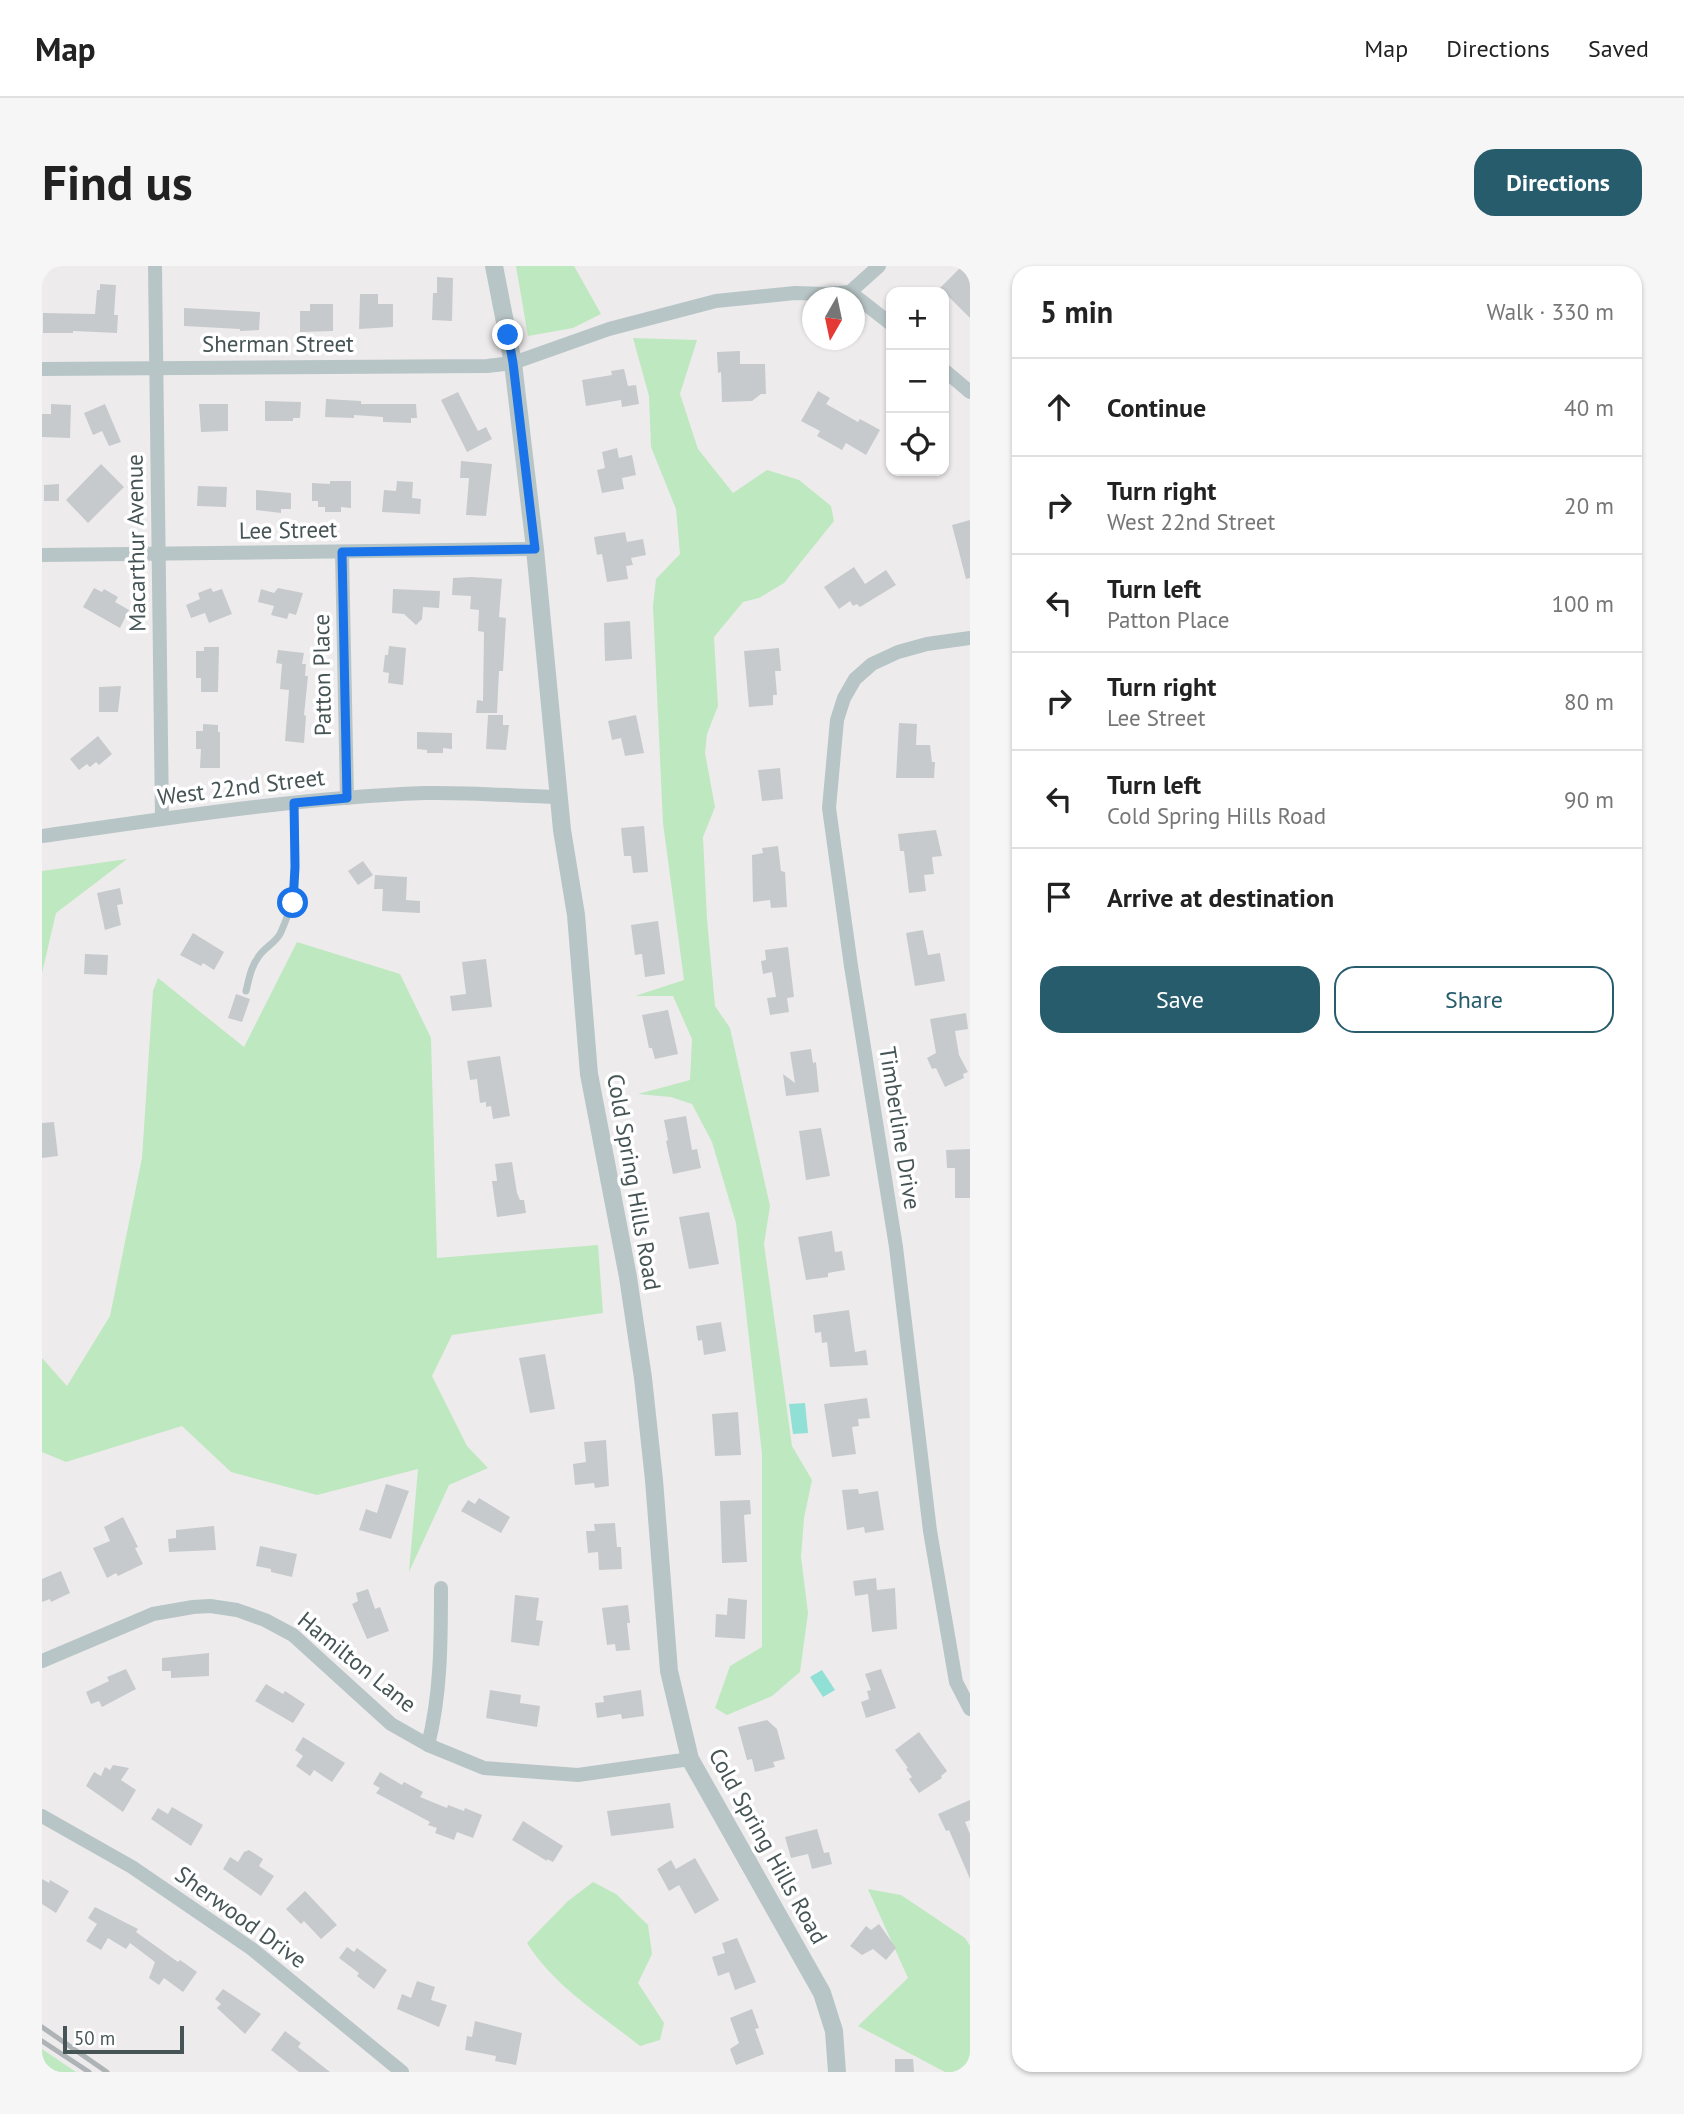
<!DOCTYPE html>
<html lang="en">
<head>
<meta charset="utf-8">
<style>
  :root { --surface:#fff; --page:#f6f6f6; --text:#222; --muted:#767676; --line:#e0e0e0; --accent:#275c6c }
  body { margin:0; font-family:"PT Sans",sans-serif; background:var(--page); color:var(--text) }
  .controls { position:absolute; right:21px; top:21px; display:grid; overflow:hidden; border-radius:14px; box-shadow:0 2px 5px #0004 }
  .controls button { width:63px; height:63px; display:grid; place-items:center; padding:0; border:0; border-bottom:2px solid var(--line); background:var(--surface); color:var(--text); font:35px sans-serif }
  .compass { position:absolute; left:760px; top:21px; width:63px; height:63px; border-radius:50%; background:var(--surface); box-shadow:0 2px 5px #0004; rotate:189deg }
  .scale { position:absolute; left:21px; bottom:18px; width:121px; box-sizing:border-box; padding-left:7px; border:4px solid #465456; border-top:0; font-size:19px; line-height:24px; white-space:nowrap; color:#465456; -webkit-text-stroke:5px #fff; paint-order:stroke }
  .stop { position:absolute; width:21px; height:21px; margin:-16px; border:5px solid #1a73e8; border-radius:50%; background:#fff }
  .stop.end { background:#1a73e8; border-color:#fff; box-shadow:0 2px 7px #0008 }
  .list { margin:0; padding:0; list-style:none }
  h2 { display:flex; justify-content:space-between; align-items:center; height:91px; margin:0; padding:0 28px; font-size:30px }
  h2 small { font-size:23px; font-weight:400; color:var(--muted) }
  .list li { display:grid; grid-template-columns:46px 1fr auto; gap:21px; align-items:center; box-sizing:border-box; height:98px; padding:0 28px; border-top:2px solid var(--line) }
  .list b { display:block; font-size:26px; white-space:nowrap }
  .list p { margin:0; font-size:23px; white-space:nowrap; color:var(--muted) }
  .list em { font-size:23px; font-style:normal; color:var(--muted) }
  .actions { display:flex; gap:14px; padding:21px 28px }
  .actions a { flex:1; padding:16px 0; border:2px solid var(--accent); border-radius:21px; text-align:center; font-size:24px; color:var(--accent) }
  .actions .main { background:var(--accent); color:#fff }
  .icon { flex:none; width:38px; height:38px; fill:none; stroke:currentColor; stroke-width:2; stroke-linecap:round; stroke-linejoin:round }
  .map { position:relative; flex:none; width:928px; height:1806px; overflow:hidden; border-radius:21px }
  header { display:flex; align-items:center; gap:42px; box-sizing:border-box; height:98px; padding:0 35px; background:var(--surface); border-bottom:2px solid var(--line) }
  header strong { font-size:33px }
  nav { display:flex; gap:38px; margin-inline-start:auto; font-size:24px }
  .intro { display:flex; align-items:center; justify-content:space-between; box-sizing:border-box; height:168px; padding:0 42px }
  h1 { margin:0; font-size:49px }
  .button { padding:18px 32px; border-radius:21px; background:var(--accent); color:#fff; font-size:24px; font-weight:700 }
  main { display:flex; gap:42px; padding:0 42px }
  aside { flex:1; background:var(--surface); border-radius:21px; box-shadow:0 2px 5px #0004 }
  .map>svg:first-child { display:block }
</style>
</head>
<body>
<header>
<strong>Map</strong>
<nav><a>Map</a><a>Directions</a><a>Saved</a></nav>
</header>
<div class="intro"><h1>Find us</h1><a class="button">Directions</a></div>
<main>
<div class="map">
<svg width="928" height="1806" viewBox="0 0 928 1806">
  <rect width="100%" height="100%" fill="#eeebec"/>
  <g fill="#bee8bf">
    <path d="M474,0H532L559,48L531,62L486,70Z"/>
    <path d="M591,72L655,74L638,128L656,183L691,227L725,204L757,214L789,240L792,255L742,317L717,332L701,336L672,371L676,440L665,468L663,487L673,541L661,571L665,653L673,740L688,762L728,940L722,978L750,1180L770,1214L762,1252L759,1291L766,1347L758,1406L730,1430L685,1449L673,1442L688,1400L720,1381V1188L694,957L670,876L650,838L629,831L596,828L648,814L650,773L631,730H593L642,714L621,557L611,340L614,313L638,288L634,243L609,181L607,130Z"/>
    <path d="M85,593L14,647L0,707V605Z"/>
    <path d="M255,676L358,708L389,772L395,992L556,979L561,1047L410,1069L390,1110L425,1180L446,1202L407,1219L367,1306L376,1203L275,1229L189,1206L140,1160L24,1196L0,1186V1092L25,1120L68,1050L100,892L111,725L116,712L202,781Z"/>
    <path d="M551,1616L574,1628L606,1659L610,1688L596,1717L622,1757L618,1774L598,1780C559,1749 512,1720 485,1677L526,1635Z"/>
    <path d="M826,1623L859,1629L923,1672L928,1680V1806H903L816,1760L866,1712Z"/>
    <path d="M0,1783L34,1806H0Z"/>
  </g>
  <g fill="#90e0d5">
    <path d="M763,1137L766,1167L751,1168L747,1138Z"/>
    <path d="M780,1404L793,1424L781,1431L768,1411Z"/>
  </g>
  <g fill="#c6cacd">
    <path d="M918,2L928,12V52L898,22Z"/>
    <path d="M395,11L411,12L410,55L390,54L391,27H395Z"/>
    <path d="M58,18L74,19L72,49H76L75,67L31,65V67H1V47L53,48L55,24H58Z"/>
    <path d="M318,28H336V38H351V61L317,63Z"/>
    <path d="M268,38H291V65L258,66V45H268Z"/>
    <path d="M142,42L218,46L217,64L198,65V63L142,60Z"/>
    <path d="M698,85V98H723L724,128H719L710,135L680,136L679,106L676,107L675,86Z"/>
    <path d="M582,103L586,120L594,119L597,138L580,141L579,134L544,140L540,114L570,109L569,105Z"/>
    <path d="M776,125L788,132L784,138L816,156L818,153L838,164L824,189L804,177L800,184L775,170L778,165L759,155Z"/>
    <path d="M416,126L436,165L444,161L450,173L425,186L399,134Z"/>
    <path d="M284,133L319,135V138H374L375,152H369V157L341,156V151L312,149V152L283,151Z"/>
    <path d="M223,135L259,136L258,152H251V155H223Z"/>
    <path d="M9,138L29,139L28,172L0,171V148H9Z"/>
    <path d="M63,138L79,176L67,180L60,165L51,169L42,147Z"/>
    <path d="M157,138H186V165L159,166Z"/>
    <path d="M575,182L577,192L590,189L594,209L580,212L582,223L560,227L555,204L563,202L560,186Z"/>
    <path d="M419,195L450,198L444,250L424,249L427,212H418Z"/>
    <path d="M59,198L82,221L46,257L24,234Z"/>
    <path d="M288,215H309V242L299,241V246H283V241H276V235H270V217L288,218Z"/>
    <path d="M355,215L371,216L370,232L379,233L378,248L340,246L342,224L354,225Z"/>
    <path d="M17,218V235H2V219Z"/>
    <path d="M156,220L185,221L184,241L155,240Z"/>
    <path d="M214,224L249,227V243H239V247L214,244Z"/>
    <path d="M928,254V312L924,313L910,259Z"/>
    <path d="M583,266L585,276L601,273L604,289L589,292L591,299L584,300L586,313L565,316L560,288L555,289L552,271Z"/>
    <path d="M812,301L823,318L844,304L854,319L818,341L815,338L811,340L808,335L797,343L782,321Z"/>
    <path d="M430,311L460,313L457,351L464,352L461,405H457L455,447H434L435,434L441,435L442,366L436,365L437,344L428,343L429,330L410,329L411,312Z"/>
    <path d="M52,322L60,326L62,323L76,331L73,336L87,344L78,362L41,341Z"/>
    <path d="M169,322L171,326L180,323L190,348L167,357L163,347L149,352L144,339L158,333L156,327Z"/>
    <path d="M236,322L261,327L254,349L247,347L245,353L229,349L232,340L216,336L219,323L232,327Z"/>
    <path d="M351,323L398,325L397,342L381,341L380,353L374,359L362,348L350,347Z"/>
    <path d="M588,355L590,393L563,395L562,357Z"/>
    <path d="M347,380L364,382L361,419L346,417L347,407L341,406L343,389H346Z"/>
    <path d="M162,381H177L176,426H159V412H154V385H162Z"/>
    <path d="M737,382L739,405H733L735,429H731V439L707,441L702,385Z"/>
    <path d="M236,384L262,387L260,398H264L263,410H266L262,449L264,450L262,477L243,475L247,424L238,423L240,398L234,397Z"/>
    <path d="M79,420L76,446H57V421Z"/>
    <path d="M446,449H461V459H467L464,484L444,483Z"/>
    <path d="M594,449L602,487L583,490L579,472L570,474L566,455Z"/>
    <path d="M857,457L875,458L874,479H888L890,496H893L892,512H854Z"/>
    <path d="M161,458L176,459V466H178V502H158L159,483H154V465H161Z"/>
    <path d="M375,466L410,467V483L401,482V487H385V484L375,483Z"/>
    <path d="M56,470L70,488L57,499L54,496L48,501L45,498L37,504L28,493Z"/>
    <path d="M738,502L741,533L720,535L716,504Z"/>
    <path d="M602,560L606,606L591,607L589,590H582L579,562Z"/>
    <path d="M894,564L900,590L890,591L892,608L882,609L884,625L867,627L862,585H858L856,568Z"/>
    <path d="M736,580L739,605L743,606L745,641L729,642L728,634L711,636L710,589L721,587L720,582Z"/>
    <path d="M321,595L331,609L316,619L306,605Z"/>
    <path d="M333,609L365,611L364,634L378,635V647L340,645L341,623H332Z"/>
    <path d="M78,622L81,638L75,639L79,659L63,664L55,627Z"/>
    <path d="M616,655L623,708L603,711L600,688L593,689L589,659Z"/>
    <path d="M881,664L886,689L898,687L903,715L873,720L864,667Z"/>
    <path d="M151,667L182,686L172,704L161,697L159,700L138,689Z"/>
    <path d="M746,681L752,731L745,732L747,746L728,749L725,732L734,731L730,706L721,708L719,695L724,694L723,684Z"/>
    <path d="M43,688L66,689L65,709L42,708Z"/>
    <path d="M444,693L450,741L410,745L408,730L424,728L420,696Z"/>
    <path d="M194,728L208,733L200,756L186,752Z"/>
    <path d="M626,744L636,788L613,793L610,782H607L600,749Z"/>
    <path d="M924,747L926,763L913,765L917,789L926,806L921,808L922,812L903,821L894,802L890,803L885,792L894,787L888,753Z"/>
    <path d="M769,783L771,797L774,796L777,826L744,830L741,808L753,817L748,786Z"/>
    <path d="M458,790L468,850L451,853L449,840L444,841V836L438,837L435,813L428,814L425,795Z"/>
    <path d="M644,850L650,884L655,883L659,902L631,908L624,875L626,874L622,854Z"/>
    <path d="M12,856L16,890L0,892V857Z"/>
    <path d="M779,862L788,910L764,914L757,865Z"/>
    <path d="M928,883V932H913V902H905L904,884Z"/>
    <path d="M470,896L475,927L478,934H482L484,947L455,951L450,915H455L453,898Z"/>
    <path d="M667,946L677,998L647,1003L637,951Z"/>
    <path d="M790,965L793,986L800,985L803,1004L786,1007V1011L764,1014L756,971Z"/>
    <path d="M807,1044L813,1086L824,1084L826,1099L788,1101L785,1076L780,1077L779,1066L773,1067L771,1049Z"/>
    <path d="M679,1056L684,1085L662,1089L660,1074L656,1075L654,1060Z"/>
    <path d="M503,1088L513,1143L488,1147L477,1092Z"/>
    <path d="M825,1132L828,1152L816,1153L817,1160L810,1161L814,1188L790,1191L782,1138Z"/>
    <path d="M696,1146L699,1189L673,1190L670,1148Z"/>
    <path d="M564,1174L567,1220L553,1222L552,1217L533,1219L531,1198L544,1196L542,1176Z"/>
    <path d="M344,1218L367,1225L349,1273L317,1264L324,1243L335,1247Z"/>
    <path d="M816,1223L817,1228L836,1225L842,1264L823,1267L822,1261L805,1264L800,1224Z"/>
    <path d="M437,1232L468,1251L459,1267L419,1245L426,1234L433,1238Z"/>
    <path d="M708,1234L709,1248L702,1249L705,1296L680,1297L678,1235Z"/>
    <path d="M81,1251L96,1281L93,1282L101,1298L76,1310L74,1307L65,1312L51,1282L68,1275L62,1261Z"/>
    <path d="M573,1257L575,1281H579L580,1303L557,1304L556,1286L546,1287L544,1265H553L552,1258Z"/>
    <path d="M172,1260L174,1284L127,1286L126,1273L134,1272V1264Z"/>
    <path d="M218,1280L255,1288L250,1311L229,1306V1303L214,1300Z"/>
    <path d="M19,1305L28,1327L9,1336L8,1333L0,1336V1313Z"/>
    <path d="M834,1312L835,1324L853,1322L855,1363L830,1366L826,1328L813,1330L811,1315Z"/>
    <path d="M326,1323L333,1343L338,1341L347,1365L325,1373L310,1338L316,1335L314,1327Z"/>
    <path d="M473,1329L497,1332L494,1354L501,1355L497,1380L469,1376Z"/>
    <path d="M686,1332L705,1334L703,1373L673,1371L674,1348L685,1349Z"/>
    <path d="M586,1339L588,1357H585L588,1384L574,1385L573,1378L565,1379L560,1342Z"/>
    <path d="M167,1387V1410L129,1412V1405H120V1392Z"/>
    <path d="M84,1403L94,1423L60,1441L57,1435L49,1438L44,1426L67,1415L65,1411Z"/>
    <path d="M839,1403L854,1442L824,1452L819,1436L827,1433L825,1425L829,1424L823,1408Z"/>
    <path d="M224,1418L241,1428L243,1425L263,1438L251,1457L213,1435Z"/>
    <path d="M448,1424L479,1429L478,1437L498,1440L495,1461L444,1452Z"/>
    <path d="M599,1424L602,1450L580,1453L579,1448L555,1452L553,1437L562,1436L561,1430Z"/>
    <path d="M725,1454L735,1463L743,1493L731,1496L733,1501L713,1506L710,1493L705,1494L696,1461Z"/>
    <path d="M877,1466L905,1505L899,1510L900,1512L877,1527L867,1513L870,1511L864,1503L866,1502L853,1484Z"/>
    <path d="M261,1471L303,1497L290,1516L272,1504L268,1510L254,1500L261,1490L253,1484Z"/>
    <path d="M71,1499L87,1502L79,1514L94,1524L81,1546L44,1520L52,1506L59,1510L63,1501L68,1504Z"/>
    <path d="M338,1506L360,1519L362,1516L381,1526L378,1531L405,1542L406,1539L422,1545L423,1542L440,1549L431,1572L415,1566L412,1574L393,1567L395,1562L386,1559L388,1556L334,1527L338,1522L331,1518Z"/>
    <path d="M928,1534V1554L923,1556L928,1568V1613L907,1564L904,1565L896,1548Z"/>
    <path d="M628,1537L632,1562L569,1570L565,1545Z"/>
    <path d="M130,1541L161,1559L149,1580L109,1553L116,1542L126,1548Z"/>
    <path d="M481,1555L521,1580L511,1596L505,1593V1595L470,1574Z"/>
    <path d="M775,1563L782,1587L787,1586L790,1598L770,1603L766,1588L749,1592L743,1571Z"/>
    <path d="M207,1584L221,1593L217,1600L232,1610L219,1630L181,1603L188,1591L196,1596L202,1586Z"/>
    <path d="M653,1592L677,1634L653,1648L637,1619L627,1625L615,1603L629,1594L634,1603Z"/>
    <path d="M0,1613L7,1617L8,1614L27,1625L14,1647L0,1638Z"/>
    <path d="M263,1625L295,1659L279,1673L262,1655L259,1658L244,1643Z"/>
    <path d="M53,1641L96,1663L94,1666L136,1696L138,1694L155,1706L141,1726L122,1712L117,1719L107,1712L113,1696L88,1677L84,1683L66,1672L59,1684L44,1675L55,1658L46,1652Z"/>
    <path d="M837,1658L854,1682L844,1694L831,1683L820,1689L808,1680L824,1660L829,1664Z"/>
    <path d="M695,1672L714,1716L693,1724L687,1706L676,1710L670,1691L683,1687L680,1677Z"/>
    <path d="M305,1681L312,1686L315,1682L345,1704L332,1723L315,1710L317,1707L297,1692Z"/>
    <path d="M375,1715L393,1721L389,1734L405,1739L397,1761L355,1743L360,1728L369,1732Z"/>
    <path d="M181,1723L219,1748L203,1768L175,1742L179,1738L173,1733Z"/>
    <path d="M710,1743L717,1762L713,1763L722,1788L694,1799L688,1783L697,1777L688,1752Z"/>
    <path d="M433,1755L480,1767L474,1799L453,1795L454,1790L423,1784L425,1770L430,1771Z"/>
    <path d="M243,1765L259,1777L256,1781L288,1806H257L229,1784Z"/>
    <path d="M853,1793H871L872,1806H853Z"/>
  </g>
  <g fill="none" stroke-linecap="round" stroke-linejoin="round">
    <path stroke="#b8c5c6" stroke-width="7" d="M204,725C207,713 209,700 217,690C223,681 235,676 239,666C258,627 254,580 252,537"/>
    <g stroke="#b8c5c6" stroke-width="14">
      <path d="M113,0L120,553"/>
      <path d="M808,26L849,58"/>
      <path d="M0,103L445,100L471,97L567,63L674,35L753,27L785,28L808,26L837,0"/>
      <path d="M902,104L928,126"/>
      <path d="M300,286L305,532"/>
      <path d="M0,289L493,283"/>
      <path d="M928,372L885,378L856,386L830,398L813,413L802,432L795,454L787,542L809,700L854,981L888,1265L914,1416L928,1443"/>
      <path d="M0,570C127,552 254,532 383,527C427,526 472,530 516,531"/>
      <path d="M0,1395L111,1348L151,1341L168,1340L195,1344L223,1354L251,1369L349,1458L386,1479L442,1502L536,1509L648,1493"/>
      <path d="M386,1479C399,1428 399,1375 399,1322"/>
      <path d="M0,1550L90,1601L210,1683L360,1806"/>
    </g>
    <path stroke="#b8c5c6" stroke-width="18" d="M452,0L471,97L493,283L520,564L534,649L547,808L586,1011L601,1112L612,1214L627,1405L648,1493L780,1727L792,1765L795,1806"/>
    <g stroke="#aeb3b5" stroke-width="5">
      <path d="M0,1761L65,1806"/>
      <path d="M0,1775L47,1806"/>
    </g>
  </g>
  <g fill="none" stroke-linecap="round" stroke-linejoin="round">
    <path stroke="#1a73e8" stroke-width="9" d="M251,637L253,601L252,537L305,532L300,286L493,283L471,97L466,69"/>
  </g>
  <g text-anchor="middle" stroke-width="7" stroke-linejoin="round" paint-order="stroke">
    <g font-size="23" fill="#465456" stroke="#fff">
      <text x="236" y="86">Sherman Street</text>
      <text transform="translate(246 264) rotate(-1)" y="8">Lee Street</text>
      <text transform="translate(94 277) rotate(-91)" y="8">Macarthur Avenue</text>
      <text transform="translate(280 409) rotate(-91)" y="8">Patton Place</text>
      <text transform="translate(199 521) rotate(-7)" y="8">West 22nd Street</text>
      <text transform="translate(858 862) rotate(81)" y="8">Timberline Drive</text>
      <text transform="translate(592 916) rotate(80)" y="8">Cold Spring Hills Road</text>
      <text transform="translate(315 1396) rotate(39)" y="8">Hamilton Lane</text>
      <text transform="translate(726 1580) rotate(61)" y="8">Cold Spring Hills Road</text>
      <text transform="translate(199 1651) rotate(36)" y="8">Sherwood Drive</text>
    </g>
  </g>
</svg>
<div class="controls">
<button>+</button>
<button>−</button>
<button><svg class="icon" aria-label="locate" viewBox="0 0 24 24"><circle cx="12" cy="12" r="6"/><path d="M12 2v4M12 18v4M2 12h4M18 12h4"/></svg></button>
</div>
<svg class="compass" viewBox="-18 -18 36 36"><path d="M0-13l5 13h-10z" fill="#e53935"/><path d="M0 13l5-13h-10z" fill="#767676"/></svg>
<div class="scale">50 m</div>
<div class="stop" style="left:251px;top:637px"></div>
<div class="stop end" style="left:466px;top:69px"></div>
</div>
<aside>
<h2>5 min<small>Walk · 330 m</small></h2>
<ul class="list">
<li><svg class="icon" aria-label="ahead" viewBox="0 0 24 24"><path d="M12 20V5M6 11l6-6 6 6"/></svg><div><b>Continue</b></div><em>40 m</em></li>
<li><svg class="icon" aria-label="right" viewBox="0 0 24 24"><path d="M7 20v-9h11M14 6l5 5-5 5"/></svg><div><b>Turn right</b><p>West 22nd Street</p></div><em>20 m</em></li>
<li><svg class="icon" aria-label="left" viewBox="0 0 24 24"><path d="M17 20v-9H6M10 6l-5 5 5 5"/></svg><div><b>Turn left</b><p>Patton Place</p></div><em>100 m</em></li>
<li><svg class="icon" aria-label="right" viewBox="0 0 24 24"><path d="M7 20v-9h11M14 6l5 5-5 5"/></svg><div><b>Turn right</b><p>Lee Street</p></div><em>80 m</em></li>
<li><svg class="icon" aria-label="left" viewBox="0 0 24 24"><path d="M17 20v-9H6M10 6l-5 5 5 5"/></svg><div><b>Turn left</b><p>Cold Spring Hills Road</p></div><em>90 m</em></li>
<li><svg class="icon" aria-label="arrive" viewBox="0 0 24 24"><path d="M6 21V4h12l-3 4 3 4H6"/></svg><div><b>Arrive at destination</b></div></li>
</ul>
<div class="actions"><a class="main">Save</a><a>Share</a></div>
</aside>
</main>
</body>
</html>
